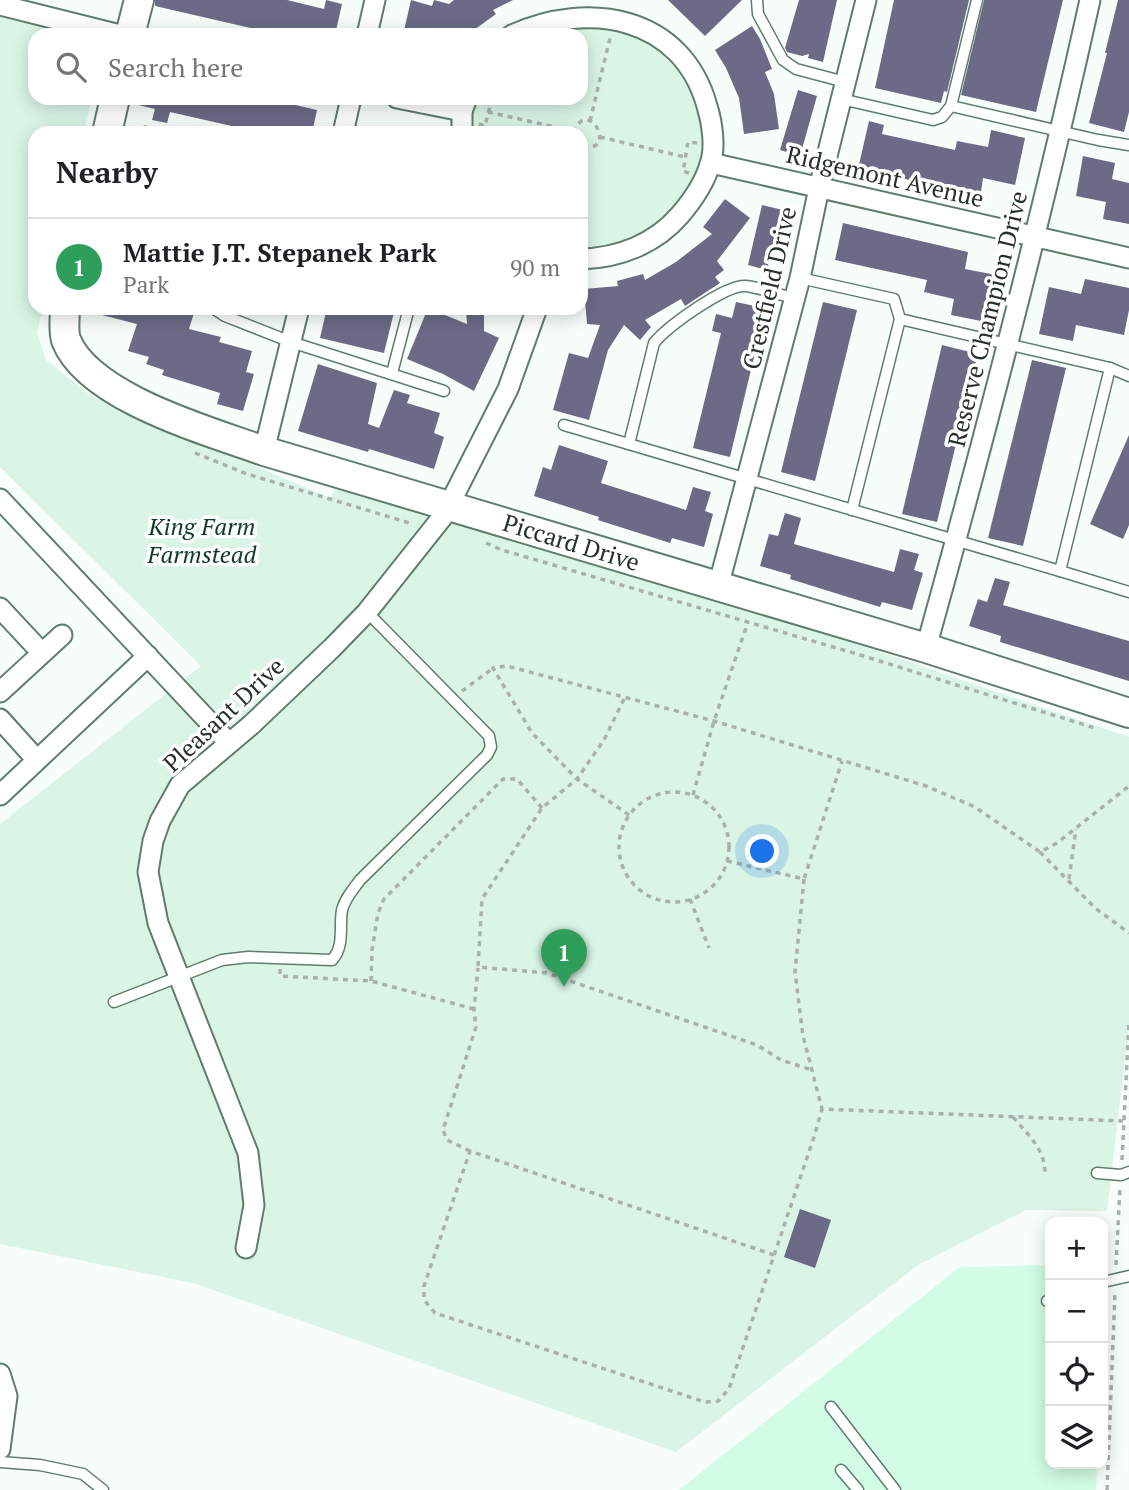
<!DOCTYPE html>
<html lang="en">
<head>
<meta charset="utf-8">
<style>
  :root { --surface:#fff; --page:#f2f2f2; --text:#202124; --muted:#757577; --line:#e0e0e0; --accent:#0f766e }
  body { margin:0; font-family:"PT Serif",serif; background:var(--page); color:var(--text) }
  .controls { position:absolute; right:21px; bottom:21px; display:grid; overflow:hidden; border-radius:14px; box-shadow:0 4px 18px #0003 }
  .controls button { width:63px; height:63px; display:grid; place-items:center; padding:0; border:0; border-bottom:2px solid var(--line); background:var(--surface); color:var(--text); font:35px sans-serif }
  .you { position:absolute; left:763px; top:852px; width:24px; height:24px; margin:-18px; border:5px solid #fff; border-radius:50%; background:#1a73e8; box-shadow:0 0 0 10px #1a73e833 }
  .badge { display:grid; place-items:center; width:46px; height:46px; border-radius:50%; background:var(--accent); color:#fff; font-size:23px; font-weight:700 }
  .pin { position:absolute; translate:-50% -58px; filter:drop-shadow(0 2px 4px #0008) }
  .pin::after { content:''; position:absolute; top:37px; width:24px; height:21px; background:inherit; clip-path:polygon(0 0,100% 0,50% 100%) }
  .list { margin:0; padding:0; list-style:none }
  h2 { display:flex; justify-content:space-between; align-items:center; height:91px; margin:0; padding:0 28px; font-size:30px }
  h2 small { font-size:23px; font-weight:400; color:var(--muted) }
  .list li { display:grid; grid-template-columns:46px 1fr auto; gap:21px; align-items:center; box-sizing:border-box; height:98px; padding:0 28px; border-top:2px solid var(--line) }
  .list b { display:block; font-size:26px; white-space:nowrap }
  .list p { margin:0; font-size:23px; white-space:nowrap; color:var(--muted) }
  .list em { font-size:23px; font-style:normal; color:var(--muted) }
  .icon { flex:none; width:38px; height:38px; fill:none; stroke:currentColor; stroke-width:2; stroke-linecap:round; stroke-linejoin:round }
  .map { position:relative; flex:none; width:1129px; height:1490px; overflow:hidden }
  .search { position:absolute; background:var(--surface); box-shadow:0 4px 18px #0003; left:28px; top:28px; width:560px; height:77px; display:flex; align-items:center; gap:18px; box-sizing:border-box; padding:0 24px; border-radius:21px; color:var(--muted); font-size:26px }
  .panel { position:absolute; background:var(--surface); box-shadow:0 4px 18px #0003; left:28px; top:126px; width:560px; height:189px; border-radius:21px }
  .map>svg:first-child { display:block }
</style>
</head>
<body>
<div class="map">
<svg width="1129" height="1490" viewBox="0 0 1129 1490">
  <rect width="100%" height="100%" fill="#f7fefa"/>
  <path fill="#d2fce6" d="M1050,1265V1464H1097L1096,1490H679L960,1267Z"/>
  <g fill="#daf5e6">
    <path d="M0,14L107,35H35V98H92L84,133H35V308H43L37,333L46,360L90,395L330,498L342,477L452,506L1129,737V1025L1107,1211L1026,1210L918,1265L676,1452L193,1283L0,1244V824L201,666L0,467Z"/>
    <path d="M560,21L649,36L689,79L703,125V149L697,173L689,189L662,223L617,247L581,250V133H472V117L477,98H581V35H527Z"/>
  </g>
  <g fill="#6c6b87">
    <path d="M155,0H287L324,9L326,0L342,4L335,35H281L155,6Z"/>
    <path d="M411,0L432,6L434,0L449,4L454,0H513L493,10L496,14L467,35H403Z"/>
    <path d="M668,0H742L705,36Z"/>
    <path d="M799,0H837L823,62L808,58L809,54L802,56L787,52L785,48Z"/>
    <path d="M894,0H969L947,92L944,91L941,103L875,88Z"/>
    <path d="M984,0H1063L1036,112L961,95Z"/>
    <path d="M1118,0H1129V112L1124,132L1089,123L1107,53H1105Z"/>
    <path d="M752,26L760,39L772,69L765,72L774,94L779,129L744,134L739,98L726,68L715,50Z"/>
    <path d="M798,90L817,96L800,156L780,150Z"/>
    <path d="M134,98H265L317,110L312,133H263L170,112L167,123L152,120L155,109L134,104Z"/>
    <path d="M869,121L884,125L882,134L955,150L957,141L988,147L991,130L1025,138L1015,185L983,178L981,192L939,183L938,186L858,169Z"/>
    <path d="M1083,156L1115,163L1112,179L1129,183V224L1103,219L1106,202L1076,196Z"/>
    <path d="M725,199L750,218L717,261L724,270L715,277L720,283L685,306L681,299L645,320L651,327L640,340L624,325L608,350L589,420L553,410L569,353L588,358L600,325L587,324L584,289L618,286L617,281L643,274L645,280L676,262L712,234L703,227Z"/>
    <path d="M762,205L787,211L778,250L772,248L767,270L748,265Z"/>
    <path d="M843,223L968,252L965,269L996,275L986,322L951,315L954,299L924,292L927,280L835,260Z"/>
    <path d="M1085,279L1129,288V310L1124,335L1076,325L1073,341L1039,334L1049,287L1081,294Z"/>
    <path d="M736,302L764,308L754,348L756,349L730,457L693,448L721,333L712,331L716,314L732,318Z"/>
    <path d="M823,302L857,310L815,481L781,472Z"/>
    <path d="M94,308H176L194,313L189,329L221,337L219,342L252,351L246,372L254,374L243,411L217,404L220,393L162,375L164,370L146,364L149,357L128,351L137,324L94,313Z"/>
    <path d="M327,308H395L384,353L320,338Z"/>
    <path d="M428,308L467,324L466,308H484V331L499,338L474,391L443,374L407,359Z"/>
    <path d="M942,345L978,354L937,522L902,514Z"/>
    <path d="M1032,360L1066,368L1023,546L988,538Z"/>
    <path d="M318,364L377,383L368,424L379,428L394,390L410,395L407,403L440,413L434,433L444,437L434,469L369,449L368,452L298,431Z"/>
    <path d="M1129,435V525L1123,539L1090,524Z"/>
    <path d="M559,445L608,461L601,483L686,510L693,487L711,492L705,511L713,514L704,547L672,538L670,543L598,520L599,517L534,496L543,467L551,470Z"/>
    <path d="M785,513L801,518L794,544L894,572L900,549L919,554L914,570L923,573L912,610L882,602L880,607L790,579L791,575L760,566L769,534L778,536Z"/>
    <path d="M995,578L1010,582L1003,605L1129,641V681L1000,642L1001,636L969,626L978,599L987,602Z"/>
    <path d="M800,1209L831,1220L815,1268L784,1257Z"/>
  </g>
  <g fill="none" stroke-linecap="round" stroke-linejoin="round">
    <defs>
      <g id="lane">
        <path d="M757,0L758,14L783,60L796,69L845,82"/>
        <path d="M841,99L933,120L942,117L951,106L1098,140L1129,145"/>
        <path d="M951,106L977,0"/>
        <path d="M145,132L148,133"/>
        <path d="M800,278L894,299L900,319L1110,368L1129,376"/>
        <path d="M213,308L225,316L291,342L444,391"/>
        <path d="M392,373L409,308"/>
        <path d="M564,425L1060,571L1110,368"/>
        <path d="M629,444L654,343C668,326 726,284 746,286C762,288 779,295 795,298"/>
        <path d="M852,510L900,319"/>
        <path d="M1060,571L1129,592"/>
        <path d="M114,1002L222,960L248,957L332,960C345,946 339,927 342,910C345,898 353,890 360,880L487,755L491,747L489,736L367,612"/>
        <path d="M1097,1173L1121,1175L1129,1172"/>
        <path d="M1103,1282L1129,1276"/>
        <path d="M1047,1301L1050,1300"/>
        <path d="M831,1407L895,1490"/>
        <path d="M0,1462L40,1465L83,1474L103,1490"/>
        <path d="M841,1470L858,1490"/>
      </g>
      <g id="street">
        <path d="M0,5L120,35"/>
        <path d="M367,35L375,0"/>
        <path d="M512,35C589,0 682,16 707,106C712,122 716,148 710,164C705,182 692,201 680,215C655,244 619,258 581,259"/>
        <path d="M397,98L462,111"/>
        <path d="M343,133L351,98"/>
        <path d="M462,133V111L467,98"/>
        <path d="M711,163L1129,258"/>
        <path d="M264,451L299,308"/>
        <path d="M0,499L229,743"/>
        <path d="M718,587L800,278L819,188L866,0"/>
        <path d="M0,608L42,653"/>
        <path d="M926,648C986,433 1042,217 1090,0"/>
        <path d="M0,692L62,635"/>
        <path d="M0,719L37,760"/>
        <path d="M0,795L148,656"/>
        <path d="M246,1248L254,1205L248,1153L158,923L148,872L153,841L160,821L180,785L251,725L332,648L367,612L444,515L508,389L537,308"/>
        <path d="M0,1374L7,1396L0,1449"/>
      </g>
      <g id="secondary">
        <path d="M130,35L139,0"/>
        <path d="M107,133L115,98"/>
        <path d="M65,308C65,317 63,331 66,340C89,398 209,431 264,451L926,648L1129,713"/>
      </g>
    </defs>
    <use href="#lane" stroke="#5e7d6d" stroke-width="13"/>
    <use href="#street" stroke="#5e7d6d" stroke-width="23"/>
    <use href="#secondary" stroke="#5e7d6d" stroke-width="32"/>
    <g stroke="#a8b1ac" stroke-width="3.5" stroke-dasharray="5 5" stroke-linecap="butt">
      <path d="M488,112L573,131"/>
      <path d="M590,121L610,38"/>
      <path d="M479,124L485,126L492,98"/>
      <path d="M573,132C590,95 619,156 581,146"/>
      <path d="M600,137L685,157"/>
      <path d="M581,159L584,147"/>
      <path d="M689,173L683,171L688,142L697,143"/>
      <path d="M195,453L247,474L413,524"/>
      <path d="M486,543L502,550L857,654L1098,729"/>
      <path d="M462,691L492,669"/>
      <path d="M624,699L604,740L577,779L532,733L493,668L507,666L714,721L926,786L975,807L1040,852L1057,843L1129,786"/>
      <circle cx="674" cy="847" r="55"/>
      <path d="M693,795L714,721L748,622"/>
      <path d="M629,815L577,779L542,808L482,899L478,967L547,973L757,1045L781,1060L812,1070"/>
      <path d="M1040,852L1095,908L1129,933"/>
      <path d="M727,861L804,879L842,761"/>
      <path d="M804,879L795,972L803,1036L822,1109L1123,1121"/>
      <path d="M1069,879L1076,829"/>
      <path d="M690,899L709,948"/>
      <path d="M280,969V976L371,981L474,1009"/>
      <path d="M371,981L372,950L378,913L384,899L503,779H517L542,808"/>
      <path d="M1013,1117C1028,1135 1045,1149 1045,1173"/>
      <path d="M470,1151L447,1140L443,1130L476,1027L474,1009L478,968"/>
      <path d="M1122,1160L1129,1022"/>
      <path d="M774,1255L470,1151L424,1286V1300L435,1313L705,1402L718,1401L729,1389L814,1137L822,1109"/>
      <path d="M1116,1265L1120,1188"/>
      <path d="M1107,1490L1115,1293"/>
    </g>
    <use href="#lane" stroke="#fff" stroke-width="10"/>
    <use href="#street" stroke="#fff" stroke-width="19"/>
    <use href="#secondary" stroke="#fff" stroke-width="28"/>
  </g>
  <g text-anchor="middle" stroke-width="7" stroke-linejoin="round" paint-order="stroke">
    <g font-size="24" fill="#25322b" stroke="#fff">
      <text transform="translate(885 177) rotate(13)" y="8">Ridgemont Avenue</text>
      <text transform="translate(770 288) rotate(-77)" y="8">Crestfield Drive</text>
      <text transform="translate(988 319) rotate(-76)" y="8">Reserve Champion Drive</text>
      <text transform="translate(571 543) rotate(17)" y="8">Piccard Drive</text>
      <text transform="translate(224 715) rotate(-43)" y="8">Pleasant Drive</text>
    </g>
    <g font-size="24" font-style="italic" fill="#0e3b29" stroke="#fff">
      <text x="202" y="535">King Farm<tspan x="202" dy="28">Farmstead</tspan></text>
    </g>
  </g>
</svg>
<div class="controls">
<button>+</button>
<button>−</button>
<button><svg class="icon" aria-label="locate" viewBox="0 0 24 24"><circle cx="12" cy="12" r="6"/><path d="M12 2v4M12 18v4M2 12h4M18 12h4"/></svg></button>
<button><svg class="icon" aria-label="layers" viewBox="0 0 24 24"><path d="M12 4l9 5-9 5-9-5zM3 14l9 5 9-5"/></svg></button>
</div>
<div class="you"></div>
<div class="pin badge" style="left:564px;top:987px;background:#2e9e5b">1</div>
<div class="search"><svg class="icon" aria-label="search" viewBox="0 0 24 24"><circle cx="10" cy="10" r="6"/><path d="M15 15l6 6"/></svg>Search here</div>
<section class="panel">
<h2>Nearby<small></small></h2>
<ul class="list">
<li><span class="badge" style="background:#2e9e5b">1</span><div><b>Mattie J.T. Stepanek Park</b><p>Park</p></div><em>90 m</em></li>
</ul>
</section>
</div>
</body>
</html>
